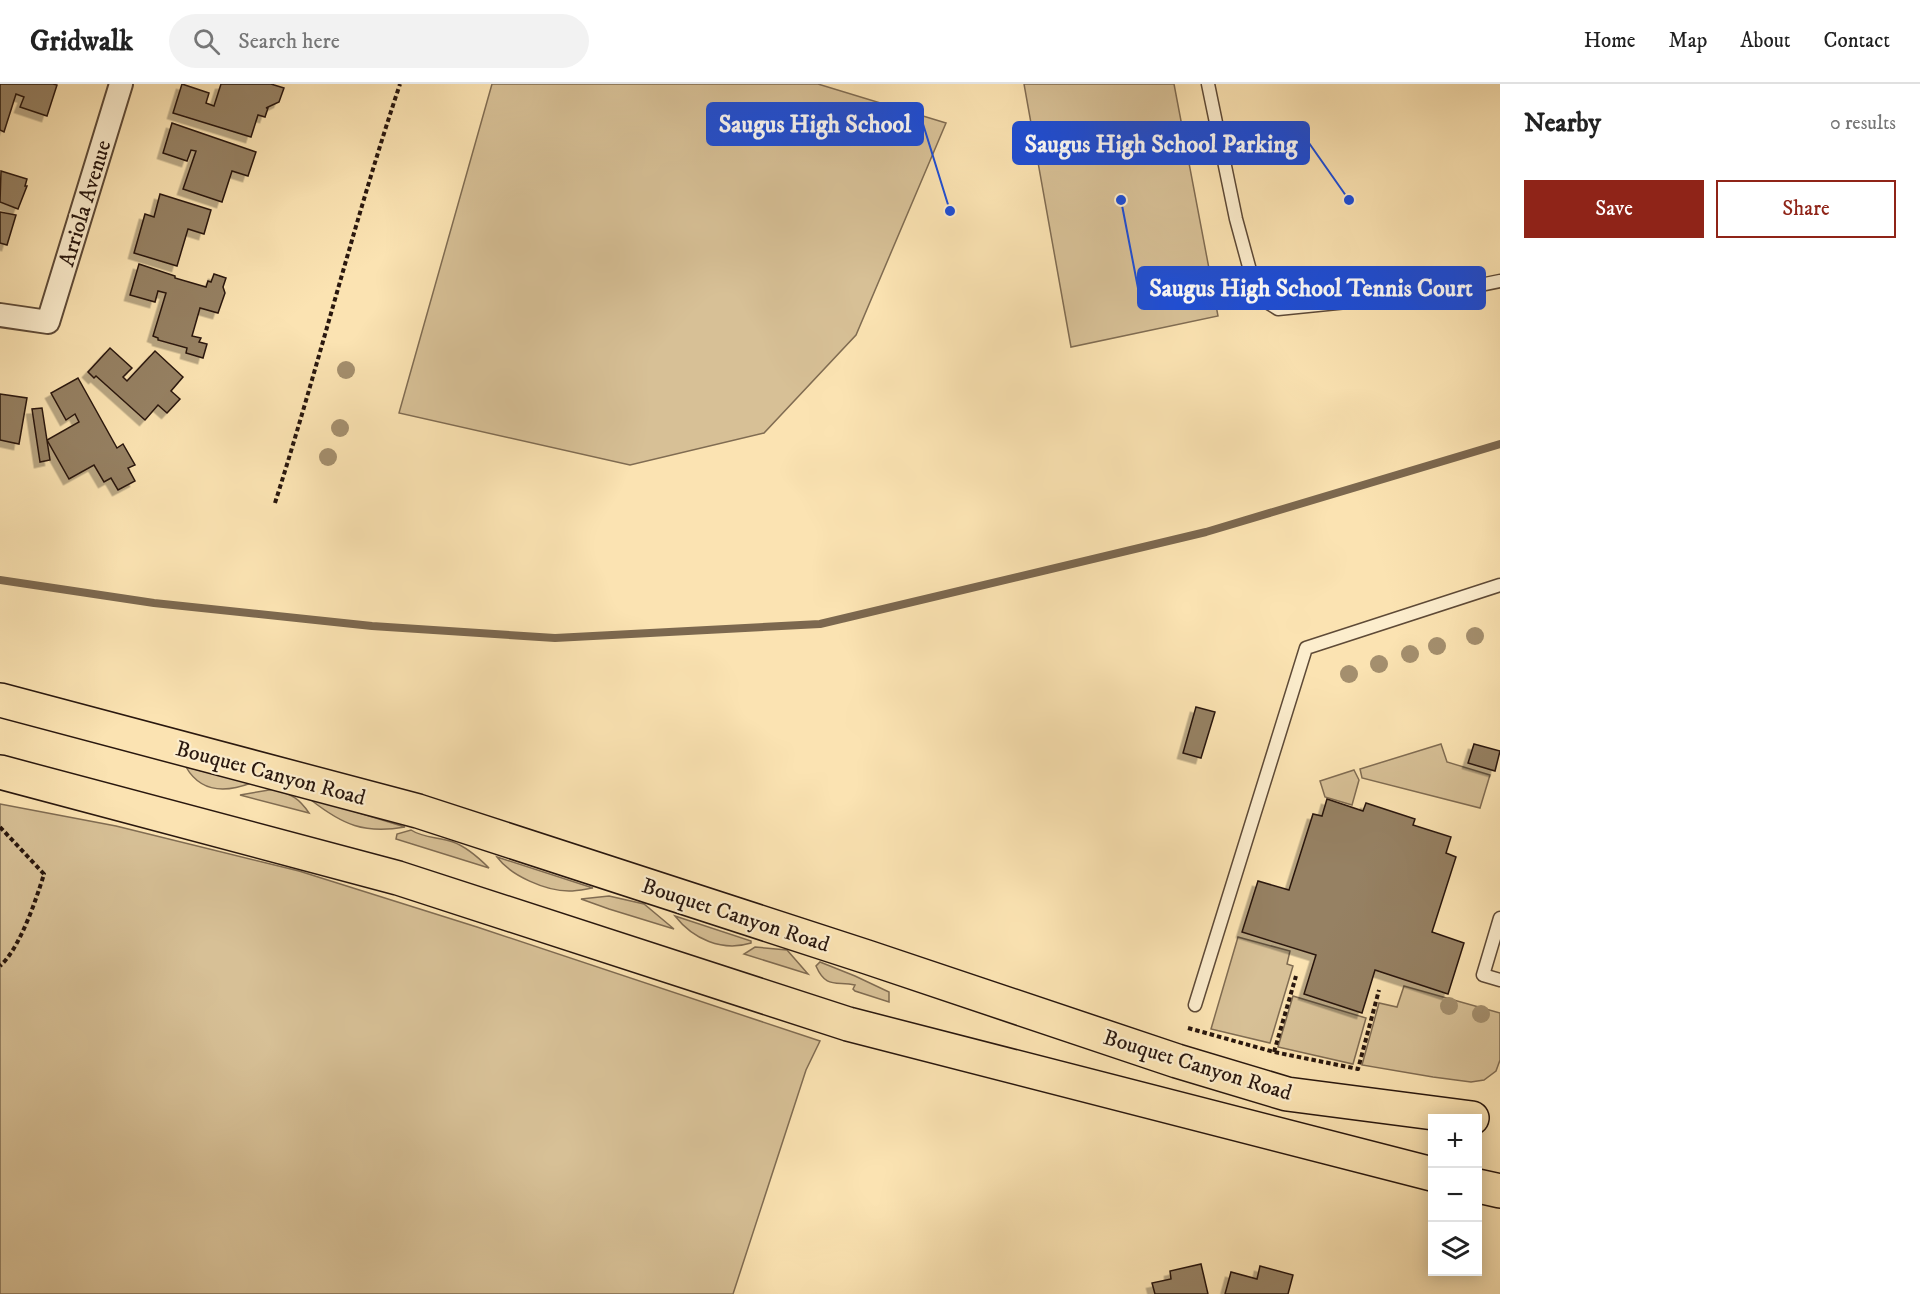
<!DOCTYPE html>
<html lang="en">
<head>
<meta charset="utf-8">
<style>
  :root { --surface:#fff; --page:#f2f2f2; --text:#222; --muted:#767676; --line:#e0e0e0; --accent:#8f2418 }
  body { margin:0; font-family:"IM FELL DW Pica",serif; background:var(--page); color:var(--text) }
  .controls { position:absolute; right:18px; bottom:18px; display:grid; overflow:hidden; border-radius:0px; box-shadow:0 3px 15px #0003 }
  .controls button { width:54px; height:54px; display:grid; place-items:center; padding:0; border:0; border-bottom:2px solid var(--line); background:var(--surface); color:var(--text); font:30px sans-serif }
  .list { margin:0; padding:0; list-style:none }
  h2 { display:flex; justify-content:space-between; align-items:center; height:78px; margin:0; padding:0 24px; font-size:26px }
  h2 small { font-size:20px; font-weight:400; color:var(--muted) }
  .actions { display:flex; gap:12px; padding:18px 24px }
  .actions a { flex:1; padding:14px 0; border:2px solid var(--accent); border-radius:0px; text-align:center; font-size:21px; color:var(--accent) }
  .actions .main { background:var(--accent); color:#fff }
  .icon { flex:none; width:33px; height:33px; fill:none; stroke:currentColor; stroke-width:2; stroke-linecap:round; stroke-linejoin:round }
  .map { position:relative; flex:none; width:1500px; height:1210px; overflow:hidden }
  header { display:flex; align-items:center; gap:36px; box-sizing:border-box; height:84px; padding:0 30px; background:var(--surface); border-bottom:2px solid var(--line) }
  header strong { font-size:28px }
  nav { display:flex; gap:33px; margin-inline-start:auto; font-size:21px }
  .search { width:420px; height:54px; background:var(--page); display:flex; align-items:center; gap:15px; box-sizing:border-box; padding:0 21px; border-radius:33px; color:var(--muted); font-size:22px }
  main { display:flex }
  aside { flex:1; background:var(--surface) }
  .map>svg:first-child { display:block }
</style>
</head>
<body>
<header>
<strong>Gridwalk</strong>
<div class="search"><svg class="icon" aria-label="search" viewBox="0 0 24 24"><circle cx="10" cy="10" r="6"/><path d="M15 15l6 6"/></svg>Search here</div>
<nav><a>Home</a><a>Map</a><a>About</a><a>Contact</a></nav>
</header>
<main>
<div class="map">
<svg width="1500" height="1210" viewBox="0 0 1500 1210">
  <defs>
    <filter id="shadow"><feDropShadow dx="-5.5" dy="5.5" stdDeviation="0" flood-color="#0004"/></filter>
  </defs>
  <rect width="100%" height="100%" fill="#fbe3b2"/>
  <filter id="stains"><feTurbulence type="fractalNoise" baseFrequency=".00333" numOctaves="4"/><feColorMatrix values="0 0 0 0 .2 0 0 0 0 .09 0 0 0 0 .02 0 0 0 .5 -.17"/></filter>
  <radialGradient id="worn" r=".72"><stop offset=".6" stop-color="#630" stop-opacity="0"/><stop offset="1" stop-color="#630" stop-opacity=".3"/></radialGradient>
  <g fill="#d7c096" stroke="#806c52" stroke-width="1.5">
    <path d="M492,0H818L946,39L856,251L764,349L630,381L399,329Z"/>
    <path d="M1024,0H1174L1218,232L1071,263Z"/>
    <path d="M1441,660L1447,678L1490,691L1480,724L1362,694L1360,685Z"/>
    <path d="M186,683L251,699C225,709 201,709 186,683Z"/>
    <path d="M1354,686L1359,696L1352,721L1325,713L1320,697Z"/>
    <path d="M275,705C292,711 299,714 309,729L240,711Z"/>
    <path d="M314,715L405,743C364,750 343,741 311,716Z"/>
    <path d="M0,720L116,742L299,787L477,843L820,957L806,986L733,1210H0Z"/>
    <path d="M411,746C423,754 439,753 453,758C467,763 479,774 489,784L396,755L397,750Z"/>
    <path d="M497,773L593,804C586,805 577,807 569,807C546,807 511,792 497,773Z"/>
    <path d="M609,812L644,820L674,845L609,825L581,815Z"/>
    <path d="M675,832L751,857V859C722,868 693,855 675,832Z"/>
    <path d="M1238,853L1290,867L1287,880L1293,882L1270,959L1211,945Z"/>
    <path d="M755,863L787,866L808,890L744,870Z"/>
    <path d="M820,878L855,892L889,908V918L855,907L853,905L855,901C836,897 826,905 816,882Z"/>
    <path d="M1404,902L1500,929V976L1496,987L1484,996L1471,998L1433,993L1362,981L1379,919L1397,923Z"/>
    <path d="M1293,912L1366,934L1353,980L1278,963Z"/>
  </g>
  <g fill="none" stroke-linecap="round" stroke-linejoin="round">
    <path stroke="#7c684f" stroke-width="8" d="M0,496L154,519L372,542L555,554L820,540L1206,448L1500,360"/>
  </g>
  <g fill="#968163" stroke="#29170e" stroke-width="1.5" filter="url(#shadow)">
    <path d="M0,0H53L57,1L47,32L20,23L24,13L16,10L4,48L0,46Z"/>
    <path d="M182,0L209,9L206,19L214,22L221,0H271L284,4L279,18L266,24H268L265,33L258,31L251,53L173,29Z"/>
    <path d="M172,39L256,68L248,92L232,87L222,118L183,105L196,67L191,66L187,77L163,69Z"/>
    <path d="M1,87L27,95L25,102H27L18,125L0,118Z"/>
    <path d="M160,110L211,126L204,150L188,145L177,182L134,169L145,130L154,133Z"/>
    <path d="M0,128L16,131L7,161L0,159Z"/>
    <path d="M139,180L175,192V194L206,203L208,197L211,198L214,190L226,194L223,203L225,209L218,229L200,224L192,252L201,254L199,258L207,260L203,274L186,269L187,264L158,256V254L153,252L166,209L158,207L155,218L130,211Z"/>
    <path d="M110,264L132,284L123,293L127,297L155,267L183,293L171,307L180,315L167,329L158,321L145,336L96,292L94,294L88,288Z"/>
    <path d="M78,294L117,364L123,360L135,381L128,384L135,397L118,406L111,394L104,398L94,381L69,395L47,356L79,338L75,330L66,336L51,309Z"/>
    <path d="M0,310L27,314L19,360L0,356Z"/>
    <path d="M42,324L50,376L40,378L32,325Z"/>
    <path d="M1196,623L1215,628L1201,674L1183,669Z"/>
    <path d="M1474,660L1500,667L1495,687L1468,679Z"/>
    <path d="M1327,715L1363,727L1366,719L1415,735L1413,741L1451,753L1446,769L1456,773L1432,848L1464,859L1448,910L1375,886L1362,929L1304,910L1316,871L1242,848L1258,797L1289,806L1313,730L1322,732Z"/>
    <path d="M1201,1180L1208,1210H1155L1152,1199L1171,1195L1170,1187Z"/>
    <path d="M1260,1182L1293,1191L1288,1210H1225L1231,1188L1257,1195Z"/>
  </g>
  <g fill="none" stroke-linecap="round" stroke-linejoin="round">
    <defs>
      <g id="service">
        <path d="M1208,0L1236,135L1257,212L1278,225L1446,208L1500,197"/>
        <path d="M1500,834L1483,891L1500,896"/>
        <path d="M1195,921L1306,564L1500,501"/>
      </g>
      <path id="minor" d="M0,231L48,238L121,0"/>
      <g id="primary">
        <path d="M0,616L418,727L867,873L1177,977L1287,1010L1472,1034"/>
        <path d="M0,688L398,794L848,940L1432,1090"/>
        <path d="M1478,1102L1500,1107"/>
      </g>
    </defs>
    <use href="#service" stroke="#5e4a37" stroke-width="15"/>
    <use href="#minor" stroke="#5e4a37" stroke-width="26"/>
    <use href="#primary" stroke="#29170e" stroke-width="36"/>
    <g stroke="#29170e" stroke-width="4" stroke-dasharray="4.5 3" stroke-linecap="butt">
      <path d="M275,419C319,280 354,138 400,0"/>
      <path d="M0,743L44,790C36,816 20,864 0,882"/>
      <path d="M1188,944L1274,968L1358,985L1379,906"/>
      <path d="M1274,968L1296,892"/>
    </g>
    <use href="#service" stroke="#fcedcd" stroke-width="12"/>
    <use href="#minor" stroke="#fcedcd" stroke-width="22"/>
    <use href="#primary" stroke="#fbe3b2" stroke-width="33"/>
  </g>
  <g fill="#a48f6e">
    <circle cx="346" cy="286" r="9"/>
    <circle cx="340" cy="344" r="9"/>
    <circle cx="328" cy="373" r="9"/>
    <circle cx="1475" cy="552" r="9"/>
    <circle cx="1437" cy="562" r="9"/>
    <circle cx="1410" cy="570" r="9"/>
    <circle cx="1379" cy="580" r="9"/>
    <circle cx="1349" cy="590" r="9"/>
    <circle cx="1449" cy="922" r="9"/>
    <circle cx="1481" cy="930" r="9"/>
  </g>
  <g text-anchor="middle" stroke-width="4.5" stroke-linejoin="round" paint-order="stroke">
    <g font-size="22" fill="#29170e" stroke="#fcedcd">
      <text transform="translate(84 119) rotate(-73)" y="8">Arriola Avenue</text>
      <text transform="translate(271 688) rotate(15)" y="8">Bouquet Canyon Road</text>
      <text transform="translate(736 830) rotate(18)" y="8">Bouquet Canyon Road</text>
      <text transform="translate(1198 980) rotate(17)" y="8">Bouquet Canyon Road</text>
    </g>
  </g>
  <path fill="none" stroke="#1d4ed8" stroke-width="2" d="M950 127L923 40M1349 116L1309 59M1121 116L1138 204"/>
  <g fill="#1d4ed8" stroke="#fcedcd" stroke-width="2">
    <circle cx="950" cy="127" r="6"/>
    <circle cx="1349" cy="116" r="6"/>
    <circle cx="1121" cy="116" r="6"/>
  </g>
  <g fill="#1d4ed8" stroke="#1d4ed8" stroke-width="2">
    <rect x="707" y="19" width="216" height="42" rx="6"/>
    <rect x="1013" y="38" width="296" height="42" rx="6"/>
    <rect x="1138" y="183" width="347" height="42" rx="6"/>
  </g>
  <g font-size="24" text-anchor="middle" font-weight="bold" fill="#fff">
    <text x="815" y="48">Saugus High School</text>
    <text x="1161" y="68">Saugus High School Parking</text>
    <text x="1311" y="212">Saugus High School Tennis Court</text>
  </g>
  <rect width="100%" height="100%" filter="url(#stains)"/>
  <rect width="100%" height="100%" fill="url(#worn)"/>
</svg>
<div class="controls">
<button>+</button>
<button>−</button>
<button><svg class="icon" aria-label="layers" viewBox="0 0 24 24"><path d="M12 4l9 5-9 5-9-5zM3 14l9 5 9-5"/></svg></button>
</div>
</div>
<aside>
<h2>Nearby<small>0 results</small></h2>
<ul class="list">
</ul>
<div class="actions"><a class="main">Save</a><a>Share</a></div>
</aside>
</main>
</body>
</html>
